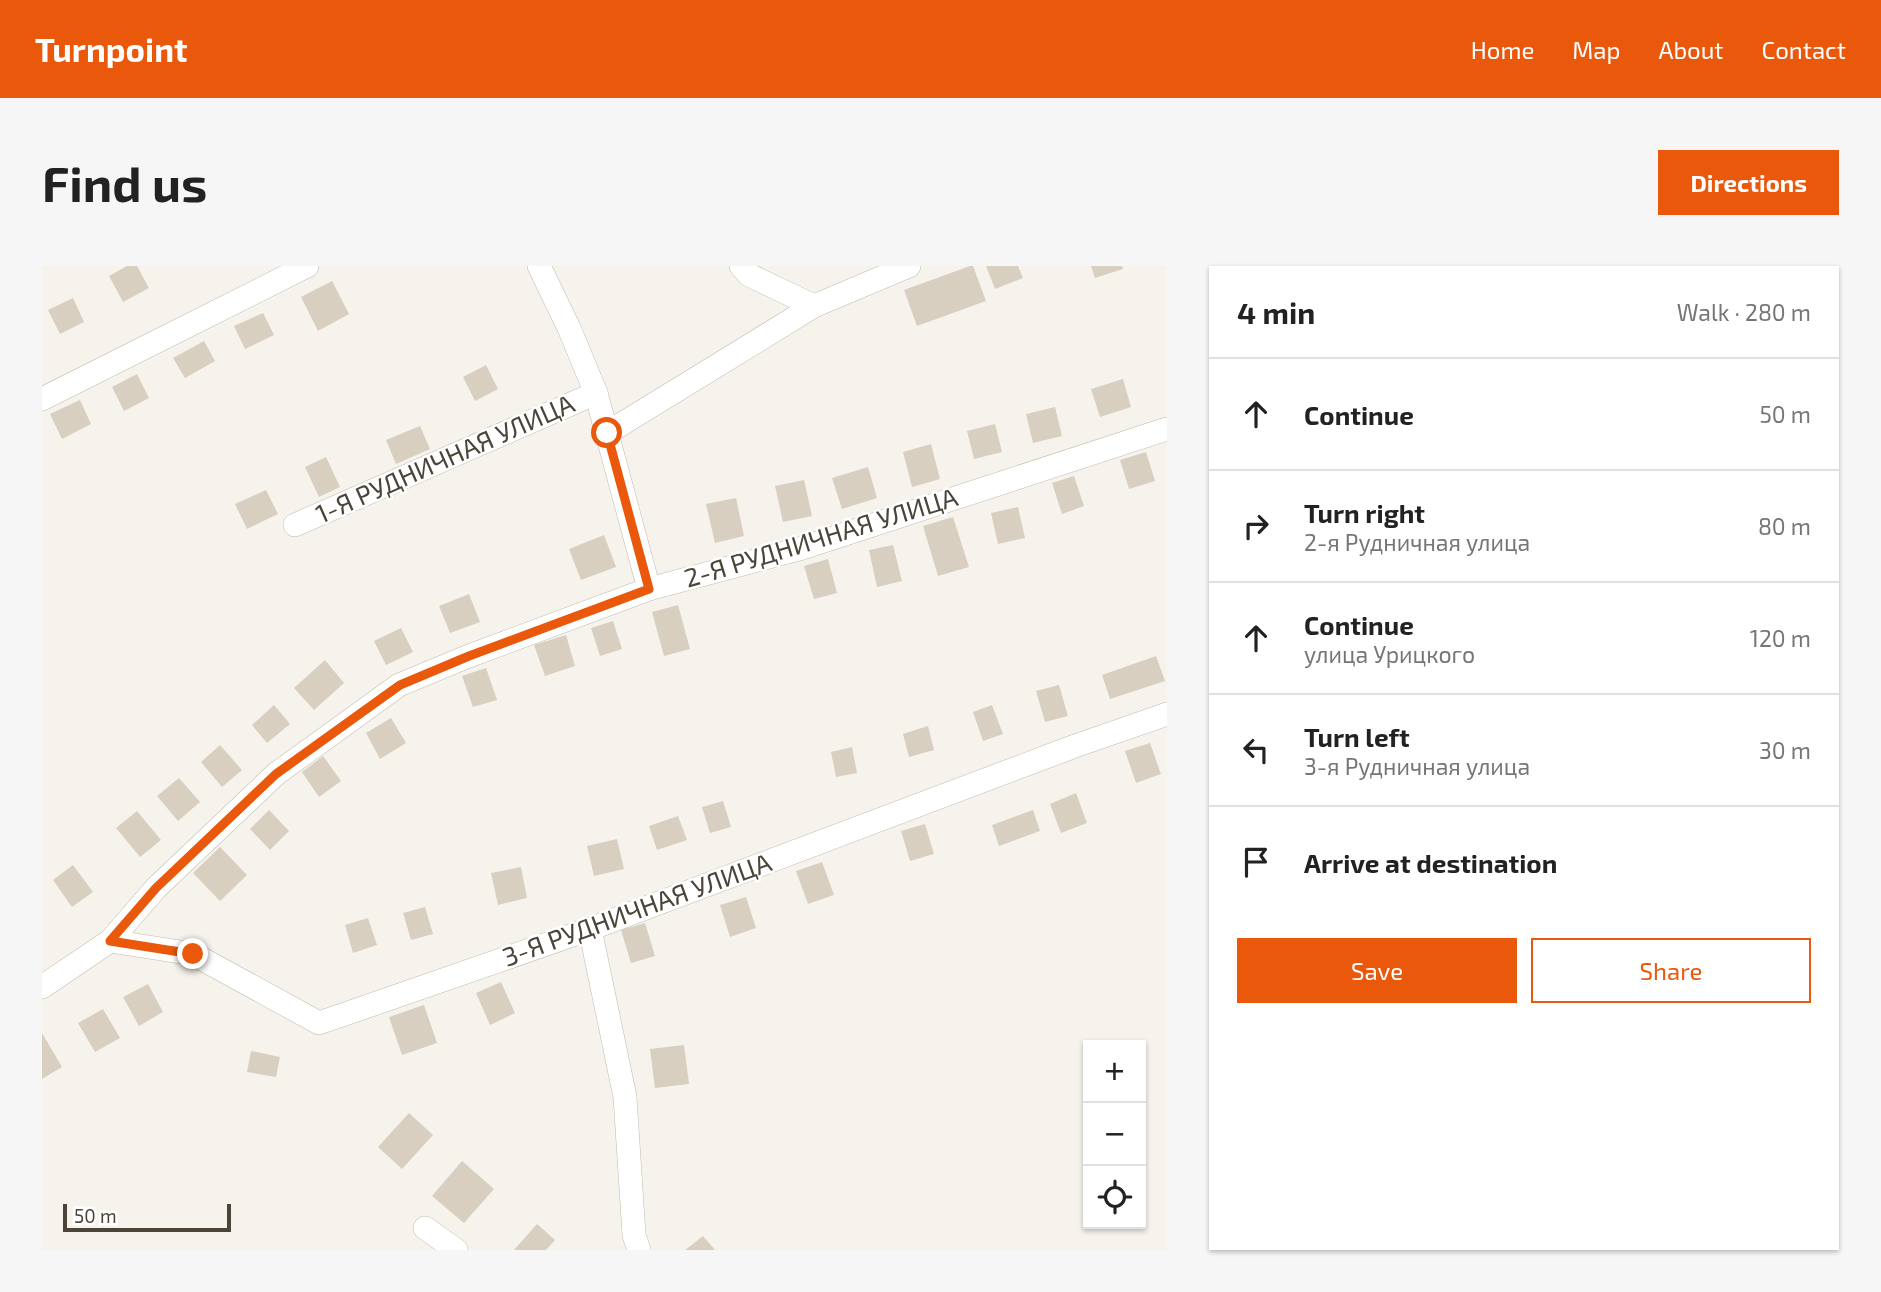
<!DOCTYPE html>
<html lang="en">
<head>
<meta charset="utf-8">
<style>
  :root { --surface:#fff; --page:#f6f6f6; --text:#222; --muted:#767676; --line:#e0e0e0; --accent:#ea580c }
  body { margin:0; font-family:"Exo 2",sans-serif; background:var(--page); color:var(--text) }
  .controls { position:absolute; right:21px; bottom:21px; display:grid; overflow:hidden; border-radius:0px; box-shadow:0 2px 5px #0004 }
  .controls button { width:63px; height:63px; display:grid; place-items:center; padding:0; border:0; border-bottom:2px solid var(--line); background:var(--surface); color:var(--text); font:35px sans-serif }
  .scale { position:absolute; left:21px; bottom:18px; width:168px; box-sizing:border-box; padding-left:7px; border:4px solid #4b4439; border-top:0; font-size:19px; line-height:24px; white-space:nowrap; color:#4b4439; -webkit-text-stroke:5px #fff; paint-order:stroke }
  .stop { position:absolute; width:21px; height:21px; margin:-16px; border:5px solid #ea580c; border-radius:50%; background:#fff }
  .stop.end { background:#ea580c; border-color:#fff; box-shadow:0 2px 7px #0008 }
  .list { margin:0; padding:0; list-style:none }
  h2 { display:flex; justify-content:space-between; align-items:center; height:91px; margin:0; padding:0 28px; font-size:30px }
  h2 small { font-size:23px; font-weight:400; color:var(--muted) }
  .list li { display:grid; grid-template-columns:46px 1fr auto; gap:21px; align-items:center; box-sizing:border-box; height:112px; padding:0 28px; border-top:2px solid var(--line) }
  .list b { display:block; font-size:26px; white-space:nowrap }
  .list p { margin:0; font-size:23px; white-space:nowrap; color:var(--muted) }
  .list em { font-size:23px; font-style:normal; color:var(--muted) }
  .actions { display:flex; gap:14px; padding:21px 28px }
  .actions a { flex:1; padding:16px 0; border:2px solid var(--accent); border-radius:0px; text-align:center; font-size:24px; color:var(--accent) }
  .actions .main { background:var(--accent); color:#fff }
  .icon { flex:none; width:38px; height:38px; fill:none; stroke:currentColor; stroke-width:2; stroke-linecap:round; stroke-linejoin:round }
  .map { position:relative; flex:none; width:1125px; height:984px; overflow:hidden; border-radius:0px }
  header { display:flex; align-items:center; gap:42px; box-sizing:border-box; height:98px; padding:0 35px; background:var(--accent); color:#fff }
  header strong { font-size:33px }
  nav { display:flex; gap:38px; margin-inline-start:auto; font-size:24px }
  .intro { display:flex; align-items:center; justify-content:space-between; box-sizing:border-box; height:168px; padding:0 42px }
  h1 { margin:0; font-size:49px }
  .button { padding:18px 32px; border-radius:0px; background:var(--accent); color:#fff; font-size:24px; font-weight:700 }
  main { display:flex; gap:42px; padding:0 42px }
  aside { flex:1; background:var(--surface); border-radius:0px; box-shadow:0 2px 5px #0004 }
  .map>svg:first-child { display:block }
</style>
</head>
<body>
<header>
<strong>Turnpoint</strong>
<nav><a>Home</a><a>Map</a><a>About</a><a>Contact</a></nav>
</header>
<div class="intro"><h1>Find us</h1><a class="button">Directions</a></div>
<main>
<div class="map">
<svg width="1125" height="984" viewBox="0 0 1125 984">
  <rect width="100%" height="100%" fill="#f6f3ec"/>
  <g fill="#d8cfc1">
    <path d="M85,0H95L107,22L81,36L67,10Z"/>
    <path d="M928,0H931L944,35L875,60L862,24Z"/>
    <path d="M944,0H976L981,12L953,23Z"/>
    <path d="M1049,0H1080L1081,3L1053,12Z"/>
    <path d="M290,15L307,48L276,65L259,31Z"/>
    <path d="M31,32L42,56L18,68L6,44Z"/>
    <path d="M221,47L232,69L203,83L192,60Z"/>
    <path d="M162,75L173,95L143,112L131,92Z"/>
    <path d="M444,99L456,123L433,135L421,111Z"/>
    <path d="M95,108L107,132L82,145L70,121Z"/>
    <path d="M1081,113L1089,141L1058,151L1049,123Z"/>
    <path d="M38,134L49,158L20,173L8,148Z"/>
    <path d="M1013,141L1020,170L991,177L984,148Z"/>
    <path d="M953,158L960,186L932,193L925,165Z"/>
    <path d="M378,160L388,183L354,198L344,174Z"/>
    <path d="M889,178L898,213L870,221L861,186Z"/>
    <path d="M1104,186L1113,215L1087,223L1078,194Z"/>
    <path d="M284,191L298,221L277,231L263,201Z"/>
    <path d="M826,201L835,232L800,243L790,212Z"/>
    <path d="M1032,210L1042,240L1020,248L1010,217Z"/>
    <path d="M762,214L770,250L741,256L733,220Z"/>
    <path d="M224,224L236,248L205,263L193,238Z"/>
    <path d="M694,232L702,270L673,277L664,238Z"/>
    <path d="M976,241L983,272L956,278L949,247Z"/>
    <path d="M911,251L927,301L896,310L881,260Z"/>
    <path d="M562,269L574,301L539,314L527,283Z"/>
    <path d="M851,279L860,315L835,321L827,284Z"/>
    <path d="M786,293L795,327L772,333L762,300Z"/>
    <path d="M427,328L438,356L408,367L397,340Z"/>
    <path d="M636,339L648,383L622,390L610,346Z"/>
    <path d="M571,355L580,383L558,390L549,362Z"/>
    <path d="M359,362L371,386L344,399L332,375Z"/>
    <path d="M524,369L533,400L503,410L492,379Z"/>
    <path d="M1114,390L1123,415L1068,433L1060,409Z"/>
    <path d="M283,394L302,417L272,444L252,422Z"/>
    <path d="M444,402L455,434L431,441L420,410Z"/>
    <path d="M1017,419L1026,450L1003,456L994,425Z"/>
    <path d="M232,439L248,458L225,477L210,459Z"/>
    <path d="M950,439L961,468L941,475L931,446Z"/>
    <path d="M349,452L364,477L338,493L324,467Z"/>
    <path d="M886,460L892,484L867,491L861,468Z"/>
    <path d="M1108,477L1119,508L1094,517L1083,485Z"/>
    <path d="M178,479L200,504L180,521L159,496Z"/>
    <path d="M810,481L815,507L794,511L789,486Z"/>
    <path d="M281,490L299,515L277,531L260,506Z"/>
    <path d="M137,512L158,536L136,555L115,530Z"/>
    <path d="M1034,527L1045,557L1019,567L1008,538Z"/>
    <path d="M681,535L689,561L668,567L660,541Z"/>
    <path d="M227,544L247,565L228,584L208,563Z"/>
    <path d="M991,544L998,565L957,580L950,559Z"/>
    <path d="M95,545L119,574L98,591L74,562Z"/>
    <path d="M636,550L645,574L615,584L607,560Z"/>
    <path d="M883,558L892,588L868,595L859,565Z"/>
    <path d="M575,573L582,603L552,610L545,580Z"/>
    <path d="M178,581L205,609L178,635L151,607Z"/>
    <path d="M780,596L792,629L766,638L754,605Z"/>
    <path d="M31,599L51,626L30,641L11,614Z"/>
    <path d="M479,601L485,632L456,639L449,607Z"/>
    <path d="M704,631L714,662L688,671L678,639Z"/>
    <path d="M383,641L391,668L369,674L361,647Z"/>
    <path d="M326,652L335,679L311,687L303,659Z"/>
    <path d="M603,657L613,690L589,697L579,664Z"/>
    <path d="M459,716L473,747L448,759L434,727Z"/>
    <path d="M106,718L121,746L97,760L81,731Z"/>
    <path d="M382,739L395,777L360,789L347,751Z"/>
    <path d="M61,743L78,772L53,786L36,757Z"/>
    <path d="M0,767L20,801L0,813Z"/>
    <path d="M642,779L647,818L613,822L608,783Z"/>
    <path d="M209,785L238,791L234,811L205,806Z"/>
    <path d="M367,847L391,869L360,903L336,881Z"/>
    <path d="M420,895L452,923L422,957L390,930Z"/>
    <path d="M495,958L513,974L504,984H472Z"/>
    <path d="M661,970L673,984H643Z"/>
  </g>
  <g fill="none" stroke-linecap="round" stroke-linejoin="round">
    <defs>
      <g id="minor">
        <path d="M497,0L527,62L554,127L607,323"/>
        <path d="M699,0L707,9L772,40"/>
        <path d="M0,133L265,0"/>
        <path d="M565,167L772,40L867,0"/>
        <path d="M253,259L554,127"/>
        <path d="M548,663L583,831L592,969L597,984"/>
        <path d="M68,675L151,688L277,757L548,663L1033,480L1125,448"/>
        <path d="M0,721L68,675L114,622L234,508L357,419L427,390L607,323L757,283L1125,163"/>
        <path d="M383,962L414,984"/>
      </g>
    </defs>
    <use href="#minor" stroke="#c2bbae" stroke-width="24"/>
    <use href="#minor" stroke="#fff" stroke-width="23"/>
  </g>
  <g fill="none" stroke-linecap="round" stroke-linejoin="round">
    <path stroke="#ea580c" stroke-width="9" d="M151,688L68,675L114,622L234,508L358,419L427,390L607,323L565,167"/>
  </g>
  <g text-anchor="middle" stroke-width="5" stroke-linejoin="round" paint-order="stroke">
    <g font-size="26" fill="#4b4439" stroke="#fff">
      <text transform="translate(403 193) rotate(-24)" y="9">1-Я РУДНИЧНАЯ УЛИЦА</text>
      <text transform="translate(779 272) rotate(-17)" y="9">2-Я РУДНИЧНАЯ УЛИЦА</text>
      <text transform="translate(595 644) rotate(-20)" y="9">3-Я РУДНИЧНАЯ УЛИЦА</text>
    </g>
  </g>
</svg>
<div class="controls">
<button>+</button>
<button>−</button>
<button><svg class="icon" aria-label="locate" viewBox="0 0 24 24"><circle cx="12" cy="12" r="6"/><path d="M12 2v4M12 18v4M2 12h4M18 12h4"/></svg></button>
</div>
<div class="scale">50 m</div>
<div class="stop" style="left:565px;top:167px"></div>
<div class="stop end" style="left:151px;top:688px"></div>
</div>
<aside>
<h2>4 min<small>Walk · 280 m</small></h2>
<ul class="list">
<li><svg class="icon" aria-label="ahead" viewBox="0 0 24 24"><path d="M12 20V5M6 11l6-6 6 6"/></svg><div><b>Continue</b></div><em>50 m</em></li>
<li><svg class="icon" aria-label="right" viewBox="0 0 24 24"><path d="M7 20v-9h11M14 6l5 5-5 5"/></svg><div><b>Turn right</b><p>2-я Рудничная улица</p></div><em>80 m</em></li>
<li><svg class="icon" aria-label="ahead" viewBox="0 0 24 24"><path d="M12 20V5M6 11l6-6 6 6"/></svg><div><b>Continue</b><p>улица Урицкого</p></div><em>120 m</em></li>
<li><svg class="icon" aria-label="left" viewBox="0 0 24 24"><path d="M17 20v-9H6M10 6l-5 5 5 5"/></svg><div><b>Turn left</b><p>3-я Рудничная улица</p></div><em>30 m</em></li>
<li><svg class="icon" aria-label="arrive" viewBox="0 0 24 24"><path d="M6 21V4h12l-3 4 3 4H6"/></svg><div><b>Arrive at destination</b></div></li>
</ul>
<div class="actions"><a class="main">Save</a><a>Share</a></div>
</aside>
</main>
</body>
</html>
